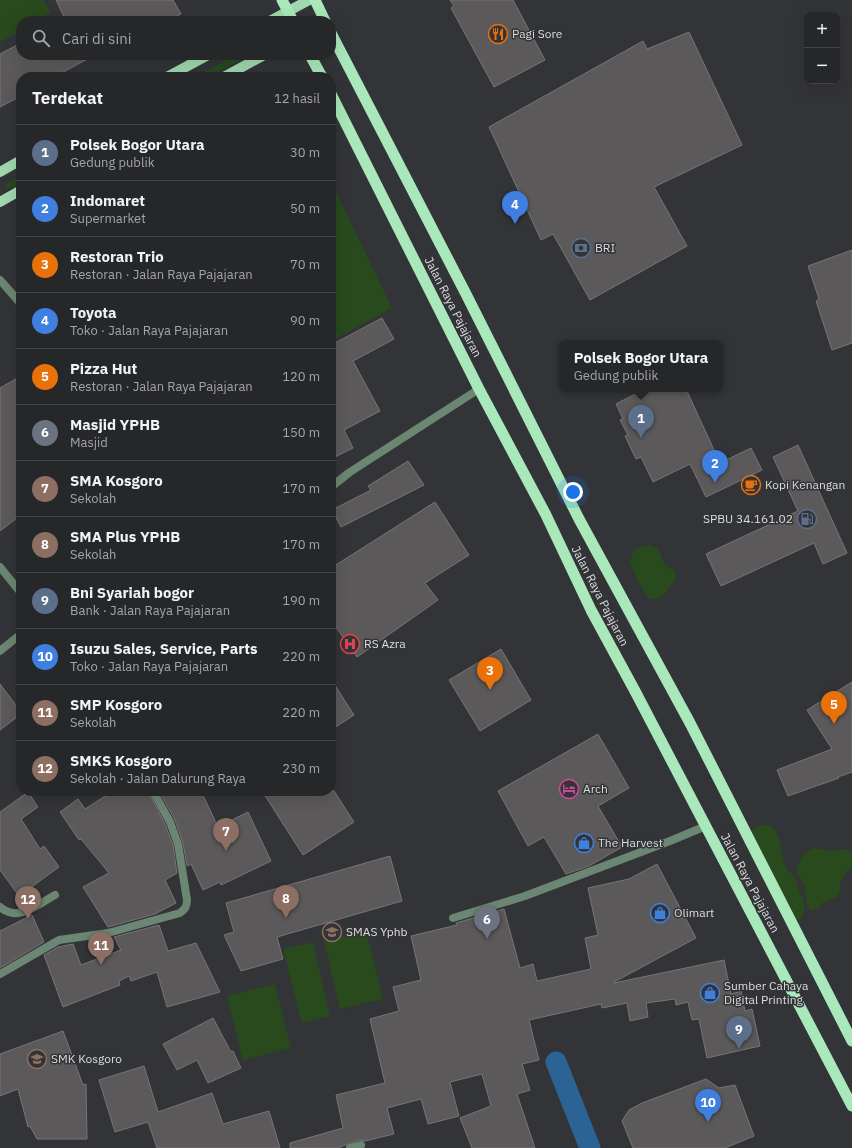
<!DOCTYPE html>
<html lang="id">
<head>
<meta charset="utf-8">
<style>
  :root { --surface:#262729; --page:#323335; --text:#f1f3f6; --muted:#a4a5a8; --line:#424446; --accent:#d93025 }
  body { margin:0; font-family:"IBM Plex Sans",sans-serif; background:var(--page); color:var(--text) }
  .controls { position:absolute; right:12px; top:12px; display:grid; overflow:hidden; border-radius:8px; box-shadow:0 4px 16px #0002 }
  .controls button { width:36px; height:36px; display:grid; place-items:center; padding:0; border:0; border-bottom:1px solid var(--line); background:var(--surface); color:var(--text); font:20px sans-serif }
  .you { position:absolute; left:573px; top:492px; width:14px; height:14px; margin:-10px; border:3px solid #fff; border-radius:50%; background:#1a73e8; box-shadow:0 0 0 6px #1a73e833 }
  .badge { display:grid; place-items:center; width:26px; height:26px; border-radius:50%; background:var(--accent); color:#fff; font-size:13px; font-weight:700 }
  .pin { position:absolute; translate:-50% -33px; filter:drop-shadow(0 1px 2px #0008) }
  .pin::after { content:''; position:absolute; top:21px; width:14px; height:12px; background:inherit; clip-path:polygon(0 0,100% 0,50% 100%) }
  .popup { position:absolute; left:559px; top:340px; width:164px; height:52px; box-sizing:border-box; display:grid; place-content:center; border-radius:8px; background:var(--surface); filter:drop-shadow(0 1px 3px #0005); font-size:13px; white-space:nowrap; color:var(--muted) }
  .popup b { font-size:15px; color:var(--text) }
  .popup::after { content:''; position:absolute; left:50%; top:100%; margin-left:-8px; border:8px solid transparent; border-top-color:var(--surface) }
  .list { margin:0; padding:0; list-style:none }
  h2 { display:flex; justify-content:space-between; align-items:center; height:52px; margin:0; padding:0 16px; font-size:17px }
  h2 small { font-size:13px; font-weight:400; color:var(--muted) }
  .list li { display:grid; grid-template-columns:26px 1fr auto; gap:12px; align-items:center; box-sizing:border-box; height:56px; padding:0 16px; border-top:1px solid var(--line) }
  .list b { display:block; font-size:15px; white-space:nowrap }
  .list p { margin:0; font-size:13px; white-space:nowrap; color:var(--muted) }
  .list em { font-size:13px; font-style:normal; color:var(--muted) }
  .icon { flex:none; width:22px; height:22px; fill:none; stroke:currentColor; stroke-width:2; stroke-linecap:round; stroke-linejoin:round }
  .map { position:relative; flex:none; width:852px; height:1148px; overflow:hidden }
  .search { position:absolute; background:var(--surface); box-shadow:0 4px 16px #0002; left:16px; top:16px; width:320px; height:44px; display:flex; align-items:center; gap:10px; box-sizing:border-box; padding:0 14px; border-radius:16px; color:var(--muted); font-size:15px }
  .panel { position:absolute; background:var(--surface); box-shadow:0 4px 16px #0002; left:16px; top:72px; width:320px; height:724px; border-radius:16px }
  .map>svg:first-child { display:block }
</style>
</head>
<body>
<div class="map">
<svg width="852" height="1148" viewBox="0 0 852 1148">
  <rect width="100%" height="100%" fill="#333437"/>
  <g fill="#284a1c">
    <path d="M0,0H43L51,12L36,21H21V30L0,42Z"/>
    <path d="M236,55L239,58L238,61L209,77H196Z"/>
    <path d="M21,176V182L9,188H6V184Z"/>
    <path d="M331,182L392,308L331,341Z"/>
    <path d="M649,545C668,550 654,563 674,569L676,576C673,585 660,604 649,598C644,595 632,568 630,562L634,549Z"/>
    <path d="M767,824C783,829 780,855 786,868C789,872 795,874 796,879C798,886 799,894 804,899L803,900L805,908L801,919L792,920L751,838C752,826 756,827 767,824Z"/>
    <path d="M815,848L830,851L845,849L852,853V866L842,878L840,884V892L836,898L823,902L819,908L812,911L807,906L804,885L797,874C798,862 802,851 815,848Z"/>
    <path d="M366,930L383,999L340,1009L324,941Z"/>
    <path d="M313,942L330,1016L302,1023L283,949Z"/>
    <path d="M275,984L291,1048L243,1060L227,996Z"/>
  </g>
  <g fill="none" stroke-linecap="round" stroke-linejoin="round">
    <path stroke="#2b6494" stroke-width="21" d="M556,1062L590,1148"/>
  </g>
  <g fill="#5c595b" stroke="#787477">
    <path d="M56,0H173L181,14L167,21H66Z"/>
    <path d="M450,0H513L545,60L494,87L451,8L454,6Z"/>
    <path d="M689,32L742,145L654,187L687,246L590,300L553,234L541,240L489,127L643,41L647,49Z"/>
    <path d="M21,43V55H95L54,77H21V96L0,107V54Z"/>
    <path d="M852,250V343L832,350L816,301L819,299L808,266Z"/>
    <path d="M382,318L394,339L353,361L380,411L344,430L353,448L331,459V345Z"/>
    <path d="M21,376V515L0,531V388Z"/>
    <path d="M645,389H686L720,463L751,448L762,470L706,497L690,464L653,482L641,457L636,459L625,436L628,435L620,420L623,419L616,404Z"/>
    <path d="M798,445L847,553L823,564L814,543L721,586L706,554L798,511L773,457Z"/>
    <path d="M408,461L424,485L341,527L332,510L371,490L368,486Z"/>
    <path d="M435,502L469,555L425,583L438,600L357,657L331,620V568Z"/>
    <path d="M501,649L531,700L480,731L449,680Z"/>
    <path d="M331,679L354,715L331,730Z"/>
    <path d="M852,682V772L838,777L839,778L788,796L777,770L832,749L807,710Z"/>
    <path d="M0,684L21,712V714L0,730Z"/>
    <path d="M598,734L629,788L598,806L622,847L589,866L566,874L544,837L528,846L498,791Z"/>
    <path d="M113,791H148L165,824L173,845L177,873L165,880L176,903L155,914L108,927L83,887L109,873L81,839L79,840L60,812L78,799L85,809Z"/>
    <path d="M159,791H201L218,827L248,812L271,861L221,885L220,882L203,890L191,864L187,866L183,843L175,820Z"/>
    <path d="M262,791H334L354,822L303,855Z"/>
    <path d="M28,792L38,807L21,819L40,849L44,846L59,867L19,896L0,870V812Z"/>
    <path d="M390,856L402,901L277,937L283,959L241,971L224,935L234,932L226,903Z"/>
    <path d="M657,864L696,938L614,982V983L724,960L731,994L741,991L745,1011L752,1009L760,1046L707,1058L699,1019L692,1020L688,1002L676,1005L675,999L646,1003L648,1017L630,1021L627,1003L602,1008L601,1004L529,1020L539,1060L522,1064L530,1090L517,1094L535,1148H472L460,1118L491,1106L482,1074L450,1082L459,1116L428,1124L421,1099L387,1108L394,1134L365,1141L360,1140L337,1148H290V1143L343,1128L336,1095L385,1083L370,1019L399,1011L393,987L421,980L411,936L457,925L456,923L504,909L520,968L533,964L537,981L591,969L585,938L598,935L588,888L629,879Z"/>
    <path d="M32,915L44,942L0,968V931Z"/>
    <path d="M159,925L168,951L196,943L220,992L167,1007L157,972L131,981L129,976L119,981L120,985L63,1007L44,955L58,947L73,944L81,965L121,950L114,937Z"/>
    <path d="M213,1018L231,1052L233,1051L241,1068L208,1083L197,1060L177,1070L163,1044Z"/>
    <path d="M63,1031L83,1085L86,1084L87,1139H37L30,1126L28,1127L18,1089L0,1096V1054Z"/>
    <path d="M144,1066L158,1112L212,1093L223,1124L269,1111L280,1148H157L148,1122L115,1132L99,1080Z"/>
    <path d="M706,1079L719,1088L735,1085L754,1136L725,1148H633L622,1121L629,1110L642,1103Z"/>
  </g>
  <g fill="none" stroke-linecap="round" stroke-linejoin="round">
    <g stroke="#6b8672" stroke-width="8">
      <path d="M0,280L21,304"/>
      <path d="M331,487L350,472L479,389"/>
      <path d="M0,567L21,593"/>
      <path d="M0,651L21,634"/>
      <path d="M0,907C18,923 38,904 55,895"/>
      <path d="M453,918L525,896L670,841L706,826"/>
      <path d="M0,974L59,940L108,933L180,913C185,909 187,907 187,900L178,844L170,822L153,791"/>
      <path d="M350,1148L361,1145"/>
    </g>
    <g stroke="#9fd8ae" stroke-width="10">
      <path d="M270,21L309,0"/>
      <path d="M167,77L208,55"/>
      <path d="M224,77L264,55"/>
      <path d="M0,172L21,160"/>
      <path d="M0,202L21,190"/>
    </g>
    <g stroke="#a9e8ba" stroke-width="11">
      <path d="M282,0L293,21"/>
      <path d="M315,0L325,21"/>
      <path d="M331,33L466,294L579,519L690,723L852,1041"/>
      <path d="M310,55L322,77"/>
      <path d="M331,94L479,389L546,515L591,610L635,691L852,1106"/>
    </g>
  </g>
  <defs>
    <symbol id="restaurant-ring" viewBox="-11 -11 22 22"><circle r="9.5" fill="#333437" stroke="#e8710a" stroke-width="1.5"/><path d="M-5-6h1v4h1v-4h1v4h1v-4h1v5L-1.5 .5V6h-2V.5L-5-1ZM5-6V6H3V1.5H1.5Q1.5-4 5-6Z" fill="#e8710a"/></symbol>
    <symbol id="bank-ring" viewBox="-11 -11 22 22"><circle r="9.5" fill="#333437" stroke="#5c6f8a" stroke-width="1.5"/><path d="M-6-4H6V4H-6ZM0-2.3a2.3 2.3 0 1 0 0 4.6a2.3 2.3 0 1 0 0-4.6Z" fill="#5c6f8a"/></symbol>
    <symbol id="cafe-ring" viewBox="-11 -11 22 22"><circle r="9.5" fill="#333437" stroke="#e8710a" stroke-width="1.5"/><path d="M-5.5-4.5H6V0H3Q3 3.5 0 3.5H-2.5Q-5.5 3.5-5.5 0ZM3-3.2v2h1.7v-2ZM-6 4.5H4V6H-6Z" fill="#e8710a"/></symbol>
    <symbol id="fuel-ring" viewBox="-11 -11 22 22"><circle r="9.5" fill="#333437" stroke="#5c6f8a" stroke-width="1.5"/><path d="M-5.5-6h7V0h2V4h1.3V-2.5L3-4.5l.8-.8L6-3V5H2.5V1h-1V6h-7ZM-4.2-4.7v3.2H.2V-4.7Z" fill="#5c6f8a"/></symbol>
    <symbol id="hospital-ring" viewBox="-11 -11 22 22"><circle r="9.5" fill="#333437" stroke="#e0444e" stroke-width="1.5"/><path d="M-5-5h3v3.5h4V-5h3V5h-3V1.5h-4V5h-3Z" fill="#e0444e"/></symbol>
    <symbol id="hotel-ring" viewBox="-11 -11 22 22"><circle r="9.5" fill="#333437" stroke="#d1479c" stroke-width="1.5"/><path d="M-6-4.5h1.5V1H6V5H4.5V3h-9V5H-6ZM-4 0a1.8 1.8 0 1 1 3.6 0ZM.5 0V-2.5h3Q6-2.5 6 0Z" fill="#d1479c"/></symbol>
    <symbol id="shop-ring" viewBox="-11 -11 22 22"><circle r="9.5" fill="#333437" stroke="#3f7fe0" stroke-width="1.5"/><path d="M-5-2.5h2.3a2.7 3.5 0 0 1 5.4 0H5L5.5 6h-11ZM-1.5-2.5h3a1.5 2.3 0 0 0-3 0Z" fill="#3f7fe0"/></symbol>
    <symbol id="school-ring" viewBox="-11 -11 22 22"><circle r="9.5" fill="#333437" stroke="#8d6e63" stroke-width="1.5"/><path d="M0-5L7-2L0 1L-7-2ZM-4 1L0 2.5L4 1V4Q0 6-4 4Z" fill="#8d6e63"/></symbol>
  </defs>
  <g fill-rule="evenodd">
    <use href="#restaurant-ring" x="487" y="23" width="22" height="22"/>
    <use href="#bank-ring" x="570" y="237" width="22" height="22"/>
    <use href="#cafe-ring" x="740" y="474" width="22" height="22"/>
    <use href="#fuel-ring" x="796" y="508" width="22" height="22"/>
    <use href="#hospital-ring" x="339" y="633" width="22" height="22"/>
    <use href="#hotel-ring" x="558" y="778" width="22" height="22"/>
    <use href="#shop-ring" x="573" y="832" width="22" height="22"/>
    <use href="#shop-ring" x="649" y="902" width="22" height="22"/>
    <use href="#school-ring" x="321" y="921" width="22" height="22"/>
    <use href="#shop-ring" x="699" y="982" width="22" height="22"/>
    <use href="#school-ring" x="26" y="1048" width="22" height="22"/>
  </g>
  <g text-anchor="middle" stroke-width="3" stroke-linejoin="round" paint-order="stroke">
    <g font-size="12" fill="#dcdddf" stroke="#333437" text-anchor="start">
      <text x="512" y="38">Pagi Sore</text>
      <text x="595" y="252">BRI</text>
      <text x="765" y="489">Kopi Kenangan</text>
      <text x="793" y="523" text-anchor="end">SPBU 34.161.02</text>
      <text x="364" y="648">RS Azra</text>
      <text x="583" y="793">Arch</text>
      <text x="598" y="847">The Harvest</text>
      <text x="674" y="917">Olimart</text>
      <text x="346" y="936">SMAS Yphb</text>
      <text x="724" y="990">Sumber Cahaya<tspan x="724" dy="14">Digital Printing</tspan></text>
      <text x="51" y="1063">SMK Kosgoro</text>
    </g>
    <g font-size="12" fill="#dcdddf" stroke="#333437">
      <text transform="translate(453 307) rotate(63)" y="4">Jalan Raya Pajajaran</text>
      <text transform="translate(600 596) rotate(63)" y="4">Jalan Raya Pajajaran</text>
      <text transform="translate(750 883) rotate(62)" y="4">Jalan Raya Pajajaran</text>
    </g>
  </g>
</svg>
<div class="controls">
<button>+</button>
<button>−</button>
</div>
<div class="you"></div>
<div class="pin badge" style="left:641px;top:438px;background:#5c6f8a">1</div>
<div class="popup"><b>Polsek Bogor Utara</b>Gedung publik</div>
<div class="pin badge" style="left:715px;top:483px;background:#3f7fe0">2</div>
<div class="pin badge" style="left:490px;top:690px;background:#e8710a">3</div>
<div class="pin badge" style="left:515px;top:224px;background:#3f7fe0">4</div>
<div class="pin badge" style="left:834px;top:724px;background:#e8710a">5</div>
<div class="pin badge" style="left:487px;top:939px;background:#6b7280">6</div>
<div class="pin badge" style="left:226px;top:851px;background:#8d6e63">7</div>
<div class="pin badge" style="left:286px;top:918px;background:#8d6e63">8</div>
<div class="pin badge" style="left:739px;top:1049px;background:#5c6f8a">9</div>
<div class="pin badge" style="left:708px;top:1122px;background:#3f7fe0">10</div>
<div class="pin badge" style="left:101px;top:965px;background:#8d6e63">11</div>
<div class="pin badge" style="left:28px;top:919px;background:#8d6e63">12</div>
<div class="search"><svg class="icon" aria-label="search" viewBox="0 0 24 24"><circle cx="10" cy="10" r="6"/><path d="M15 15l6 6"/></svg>Cari di sini</div>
<section class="panel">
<h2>Terdekat<small>12 hasil</small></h2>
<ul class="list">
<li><span class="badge" style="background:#5c6f8a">1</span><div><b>Polsek Bogor Utara</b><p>Gedung publik</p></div><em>30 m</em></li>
<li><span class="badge" style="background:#3f7fe0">2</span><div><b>Indomaret</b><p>Supermarket</p></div><em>50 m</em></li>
<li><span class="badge" style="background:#e8710a">3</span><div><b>Restoran Trio</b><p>Restoran · Jalan Raya Pajajaran</p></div><em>70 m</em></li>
<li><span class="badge" style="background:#3f7fe0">4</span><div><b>Toyota</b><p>Toko · Jalan Raya Pajajaran</p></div><em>90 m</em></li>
<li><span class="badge" style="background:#e8710a">5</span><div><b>Pizza Hut</b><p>Restoran · Jalan Raya Pajajaran</p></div><em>120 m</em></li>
<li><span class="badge" style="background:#6b7280">6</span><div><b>Masjid YPHB</b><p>Masjid</p></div><em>150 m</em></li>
<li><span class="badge" style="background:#8d6e63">7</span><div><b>SMA Kosgoro</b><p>Sekolah</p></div><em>170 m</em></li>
<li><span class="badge" style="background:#8d6e63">8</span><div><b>SMA Plus YPHB</b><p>Sekolah</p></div><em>170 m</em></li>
<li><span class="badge" style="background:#5c6f8a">9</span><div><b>Bni Syariah bogor</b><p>Bank · Jalan Raya Pajajaran</p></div><em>190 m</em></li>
<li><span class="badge" style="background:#3f7fe0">10</span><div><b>Isuzu Sales, Service, Parts</b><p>Toko · Jalan Raya Pajajaran</p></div><em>220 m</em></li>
<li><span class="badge" style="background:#8d6e63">11</span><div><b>SMP Kosgoro</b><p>Sekolah</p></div><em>220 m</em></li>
<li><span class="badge" style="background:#8d6e63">12</span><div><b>SMKS Kosgoro</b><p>Sekolah · Jalan Dalurung Raya</p></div><em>230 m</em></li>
</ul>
</section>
</div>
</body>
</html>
